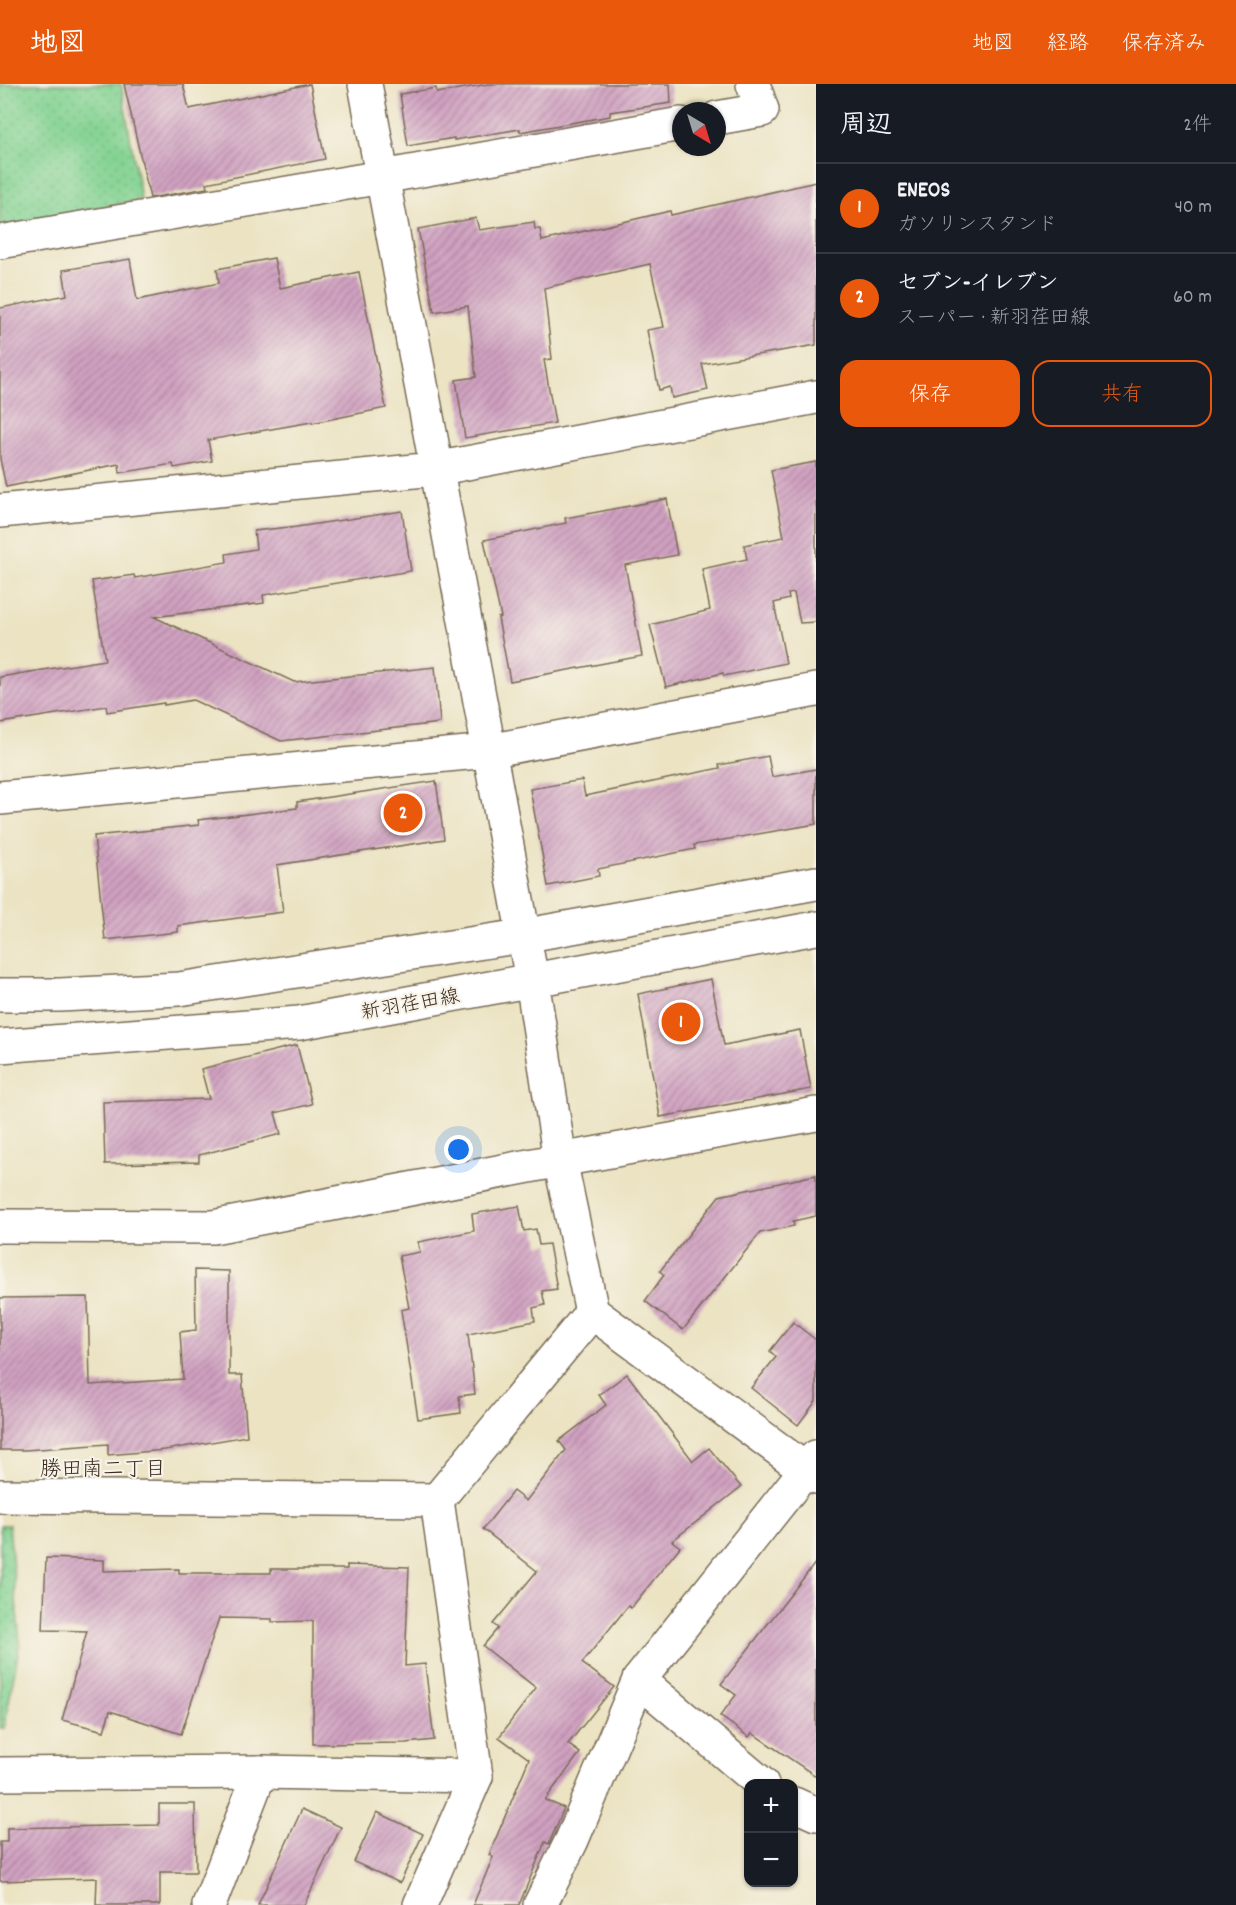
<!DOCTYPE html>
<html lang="ja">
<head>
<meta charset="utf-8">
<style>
  :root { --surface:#171b24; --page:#20242c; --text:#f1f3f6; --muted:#9ea1a6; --line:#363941; --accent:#ea580c }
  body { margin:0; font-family:Dekko,"Klee One",sans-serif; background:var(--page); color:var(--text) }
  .controls { position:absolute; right:18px; bottom:18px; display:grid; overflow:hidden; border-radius:12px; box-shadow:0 2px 4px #0004 }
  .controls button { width:54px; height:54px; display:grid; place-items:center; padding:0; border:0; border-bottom:2px solid var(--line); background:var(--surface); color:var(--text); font:30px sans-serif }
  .compass { position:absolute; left:672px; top:18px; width:54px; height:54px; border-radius:50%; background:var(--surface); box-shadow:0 2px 4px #0004; rotate:142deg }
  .you { position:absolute; left:459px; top:1066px; width:21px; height:21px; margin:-15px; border:4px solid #fff; border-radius:50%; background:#1a73e8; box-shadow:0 0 0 9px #1a73e833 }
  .badge { display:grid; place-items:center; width:39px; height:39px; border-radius:50%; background:var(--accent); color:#fff; font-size:20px; font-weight:700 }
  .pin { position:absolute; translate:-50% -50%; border:3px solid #fff; box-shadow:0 2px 6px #0006 }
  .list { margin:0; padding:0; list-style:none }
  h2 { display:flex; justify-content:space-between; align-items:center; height:78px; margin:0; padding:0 24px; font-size:26px }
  h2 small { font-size:20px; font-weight:400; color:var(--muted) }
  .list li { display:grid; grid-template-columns:39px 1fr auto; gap:18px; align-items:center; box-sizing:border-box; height:90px; padding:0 24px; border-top:2px solid var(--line) }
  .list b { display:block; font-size:22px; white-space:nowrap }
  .list p { margin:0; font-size:20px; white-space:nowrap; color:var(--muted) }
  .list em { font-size:20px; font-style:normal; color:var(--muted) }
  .actions { display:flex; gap:12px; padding:18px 24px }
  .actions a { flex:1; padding:14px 0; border:2px solid var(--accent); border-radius:18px; text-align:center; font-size:21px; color:var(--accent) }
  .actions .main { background:var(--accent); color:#fff }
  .map { position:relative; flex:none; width:816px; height:1821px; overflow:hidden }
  header { display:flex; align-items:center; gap:36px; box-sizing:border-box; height:84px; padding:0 30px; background:var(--accent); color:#fff }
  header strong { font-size:28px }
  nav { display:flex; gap:33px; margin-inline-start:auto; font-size:21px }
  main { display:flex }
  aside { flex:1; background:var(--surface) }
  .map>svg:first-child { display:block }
</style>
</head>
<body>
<header>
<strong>地図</strong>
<nav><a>地図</a><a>経路</a><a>保存済み</a></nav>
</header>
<main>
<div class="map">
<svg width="816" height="1821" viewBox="0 0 816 1821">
  <defs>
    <pattern id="grass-dots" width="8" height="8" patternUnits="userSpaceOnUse" patternTransform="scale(1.5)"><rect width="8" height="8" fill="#84d393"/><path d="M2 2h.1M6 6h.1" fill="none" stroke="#73b57e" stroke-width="1.8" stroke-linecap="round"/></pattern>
    <pattern id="building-hatch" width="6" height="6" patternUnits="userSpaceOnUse" patternTransform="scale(1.5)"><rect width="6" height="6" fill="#d0a1c1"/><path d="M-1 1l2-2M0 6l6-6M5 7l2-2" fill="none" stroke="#aa839c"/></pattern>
  </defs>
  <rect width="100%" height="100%" fill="#f7f3e8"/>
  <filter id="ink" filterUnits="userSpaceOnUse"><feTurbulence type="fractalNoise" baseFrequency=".0167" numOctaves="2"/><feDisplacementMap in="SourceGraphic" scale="12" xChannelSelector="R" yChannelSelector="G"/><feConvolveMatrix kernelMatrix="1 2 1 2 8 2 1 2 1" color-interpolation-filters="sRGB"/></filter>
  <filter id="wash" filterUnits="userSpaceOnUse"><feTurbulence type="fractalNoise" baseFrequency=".008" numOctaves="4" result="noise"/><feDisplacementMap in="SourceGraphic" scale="24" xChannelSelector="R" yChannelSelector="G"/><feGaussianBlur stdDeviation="1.35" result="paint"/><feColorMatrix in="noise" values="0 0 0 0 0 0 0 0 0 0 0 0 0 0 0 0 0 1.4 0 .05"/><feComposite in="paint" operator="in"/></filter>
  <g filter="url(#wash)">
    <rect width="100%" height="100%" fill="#ebe3c2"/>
    <g fill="url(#grass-dots)" stroke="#607e58" stroke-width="1.5">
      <path d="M0,0H121L141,116L0,143Z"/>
      <path d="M0,1441H9L20,1559L4,1644H0Z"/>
    </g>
    <g id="blocks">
      <g fill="url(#building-hatch)">
        <path d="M124,0H183L189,25L310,0L325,75L206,99L207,104L150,114Z"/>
        <path d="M488,0H670L671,19L610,28V32L520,48V45L454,56V54L408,62L400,10L436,4L437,9Z"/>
        <path d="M816,98V261L702,280L708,306L672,314L670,303L659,306L647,246L664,243L650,180L544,204L552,275L544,276L555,339L465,354L456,296L476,293L468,222L434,228L418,145L476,134L479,146L534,138L535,145H540L542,157L670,127L671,131Z"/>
        <path d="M274,174L280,204L359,188L386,324L312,339V338L208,356L212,377L174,384L173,380L120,389L119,380L6,403L0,375V224L67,211L63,186L130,175L137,216L219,199L217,185Z"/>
        <path d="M816,378V538L800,539L794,509L788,510L789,515L774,519L786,579L724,592L723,589L666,603L650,541L710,526L702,485L747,475L744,461L784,453L771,386Z"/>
        <path d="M667,415L677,471L625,481L642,572L510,597L498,534L501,533L484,456L566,439L565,434Z"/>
        <path d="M402,427L411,487L263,511L264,519L154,533L294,598L435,583L440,639L281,657L193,616L164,621V619L107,628L106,622L0,639V593L105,576L92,497L134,491L135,494L227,478L226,470L256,465L254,447L289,443L290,444Z"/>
        <path d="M768,672L772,693L816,685V740L694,761L695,765L598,785L599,792L548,802L530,705L582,696L585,712L720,684L719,681Z"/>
        <path d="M436,697L444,755L277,781L283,828L178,842V848L105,856L94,752L199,741L198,736L297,724V718Z"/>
        <path d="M711,895L724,961L800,946L811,1005L660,1033L638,910Z"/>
        <path d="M297,961L312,1020L275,1029L281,1050L199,1071V1078L105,1080L103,1018L209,1015L201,985Z"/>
        <path d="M816,1091V1132L793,1137L794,1142L760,1149L683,1246L645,1217L664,1191L660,1187L719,1112Z"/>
        <path d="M519,1122L524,1147L536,1145L539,1161L549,1160L557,1205L542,1207L545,1221L533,1224L535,1237L468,1250L475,1310L459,1312L461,1329L418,1335L401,1226L409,1224L399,1172L420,1168L418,1158L474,1147L472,1130Z"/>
        <path d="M195,1186L229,1187V1291H242L247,1352L165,1366L108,1371V1360L25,1366H0V1214L88,1213L90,1301L183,1295L180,1248L196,1246Z"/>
        <path d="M793,1238L816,1256V1317L798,1341L751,1304L776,1273L770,1267Z"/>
        <path d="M627,1290L693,1377L709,1364L741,1403L672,1457L680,1463L631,1524L628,1522L582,1579L614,1603L568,1660L580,1669L545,1716L564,1724L549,1760L545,1758L519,1821H473L493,1773L489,1771L529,1675L499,1653L536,1604L483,1562L498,1544L493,1540L537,1487L483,1445L513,1407L526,1417L566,1366L559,1357L606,1321L599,1311Z"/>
        <path d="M46,1474L104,1476V1487L179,1485V1489H271V1485H347V1481L409,1483L405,1582L425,1580L434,1656L406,1659L313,1660V1537L272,1538V1535L219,1534L181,1650L110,1627L104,1647L62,1636L87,1547L43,1546Z"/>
        <path d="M816,1478V1692L752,1649L749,1653L720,1632L736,1611L721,1600Z"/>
        <path d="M159,1720H195L196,1788H160V1821H96L97,1794L0,1797V1758H7V1744L159,1741Z"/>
        <path d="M302,1725L341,1743L304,1821H258Z"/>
        <path d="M377,1728L423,1750L400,1799L354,1778Z"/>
      </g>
    </g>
  </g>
  <g filter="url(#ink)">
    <use href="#blocks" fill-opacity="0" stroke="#796b57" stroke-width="1.5"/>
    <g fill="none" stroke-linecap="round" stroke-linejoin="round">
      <defs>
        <g id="minor">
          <path d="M365,0L532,896L560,1076L592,1228L816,1393"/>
          <path d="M717,34L762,26L753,0"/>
          <path d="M0,158L382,93L681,40"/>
          <path d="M0,427L435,385L816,313"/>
          <path d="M0,714L488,667L816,606"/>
          <path d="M0,911H60L179,905L522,852L816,799"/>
          <path d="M0,962L299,939L816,844"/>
          <path d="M0,1142L213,1143L560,1076L816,1030"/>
          <path d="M0,1412L437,1416"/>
          <path d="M639,1596L816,1373"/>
          <path d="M0,1690L260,1688L476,1692"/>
          <path d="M794,1720L816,1730"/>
          <path d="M209,1821L260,1688"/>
          <path d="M420,1821L476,1692L437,1416L592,1228"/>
          <path d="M540,1821L572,1756L639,1596L762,1700"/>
        </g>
      </defs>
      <use href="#minor" stroke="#796b57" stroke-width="36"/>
      <use href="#minor" stroke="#fff" stroke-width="33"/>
    </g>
  </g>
  <g text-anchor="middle" stroke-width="4.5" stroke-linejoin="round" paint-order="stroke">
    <g font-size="20" fill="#3b2a1e" stroke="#f7f3e8">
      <text transform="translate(410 919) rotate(-10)" y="7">新羽荏田線</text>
    </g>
    <g font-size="21" fill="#3b2a1e" stroke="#f7f3e8">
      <text x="103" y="1391">勝田南二丁目</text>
    </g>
  </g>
</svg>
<div class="controls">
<button>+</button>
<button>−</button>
</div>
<svg class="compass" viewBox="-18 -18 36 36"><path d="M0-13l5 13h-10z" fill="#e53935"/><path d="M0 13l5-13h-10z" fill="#9ea1a6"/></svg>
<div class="you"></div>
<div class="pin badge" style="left:681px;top:938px">1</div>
<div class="pin badge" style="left:403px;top:729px">2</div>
</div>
<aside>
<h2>周辺<small>2件</small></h2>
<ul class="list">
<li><span class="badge">1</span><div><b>ENEOS</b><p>ガソリンスタンド</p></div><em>40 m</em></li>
<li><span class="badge">2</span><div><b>セブン-イレブン</b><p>スーパー · 新羽荏田線</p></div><em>60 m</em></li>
</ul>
<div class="actions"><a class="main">保存</a><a>共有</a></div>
</aside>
</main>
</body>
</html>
